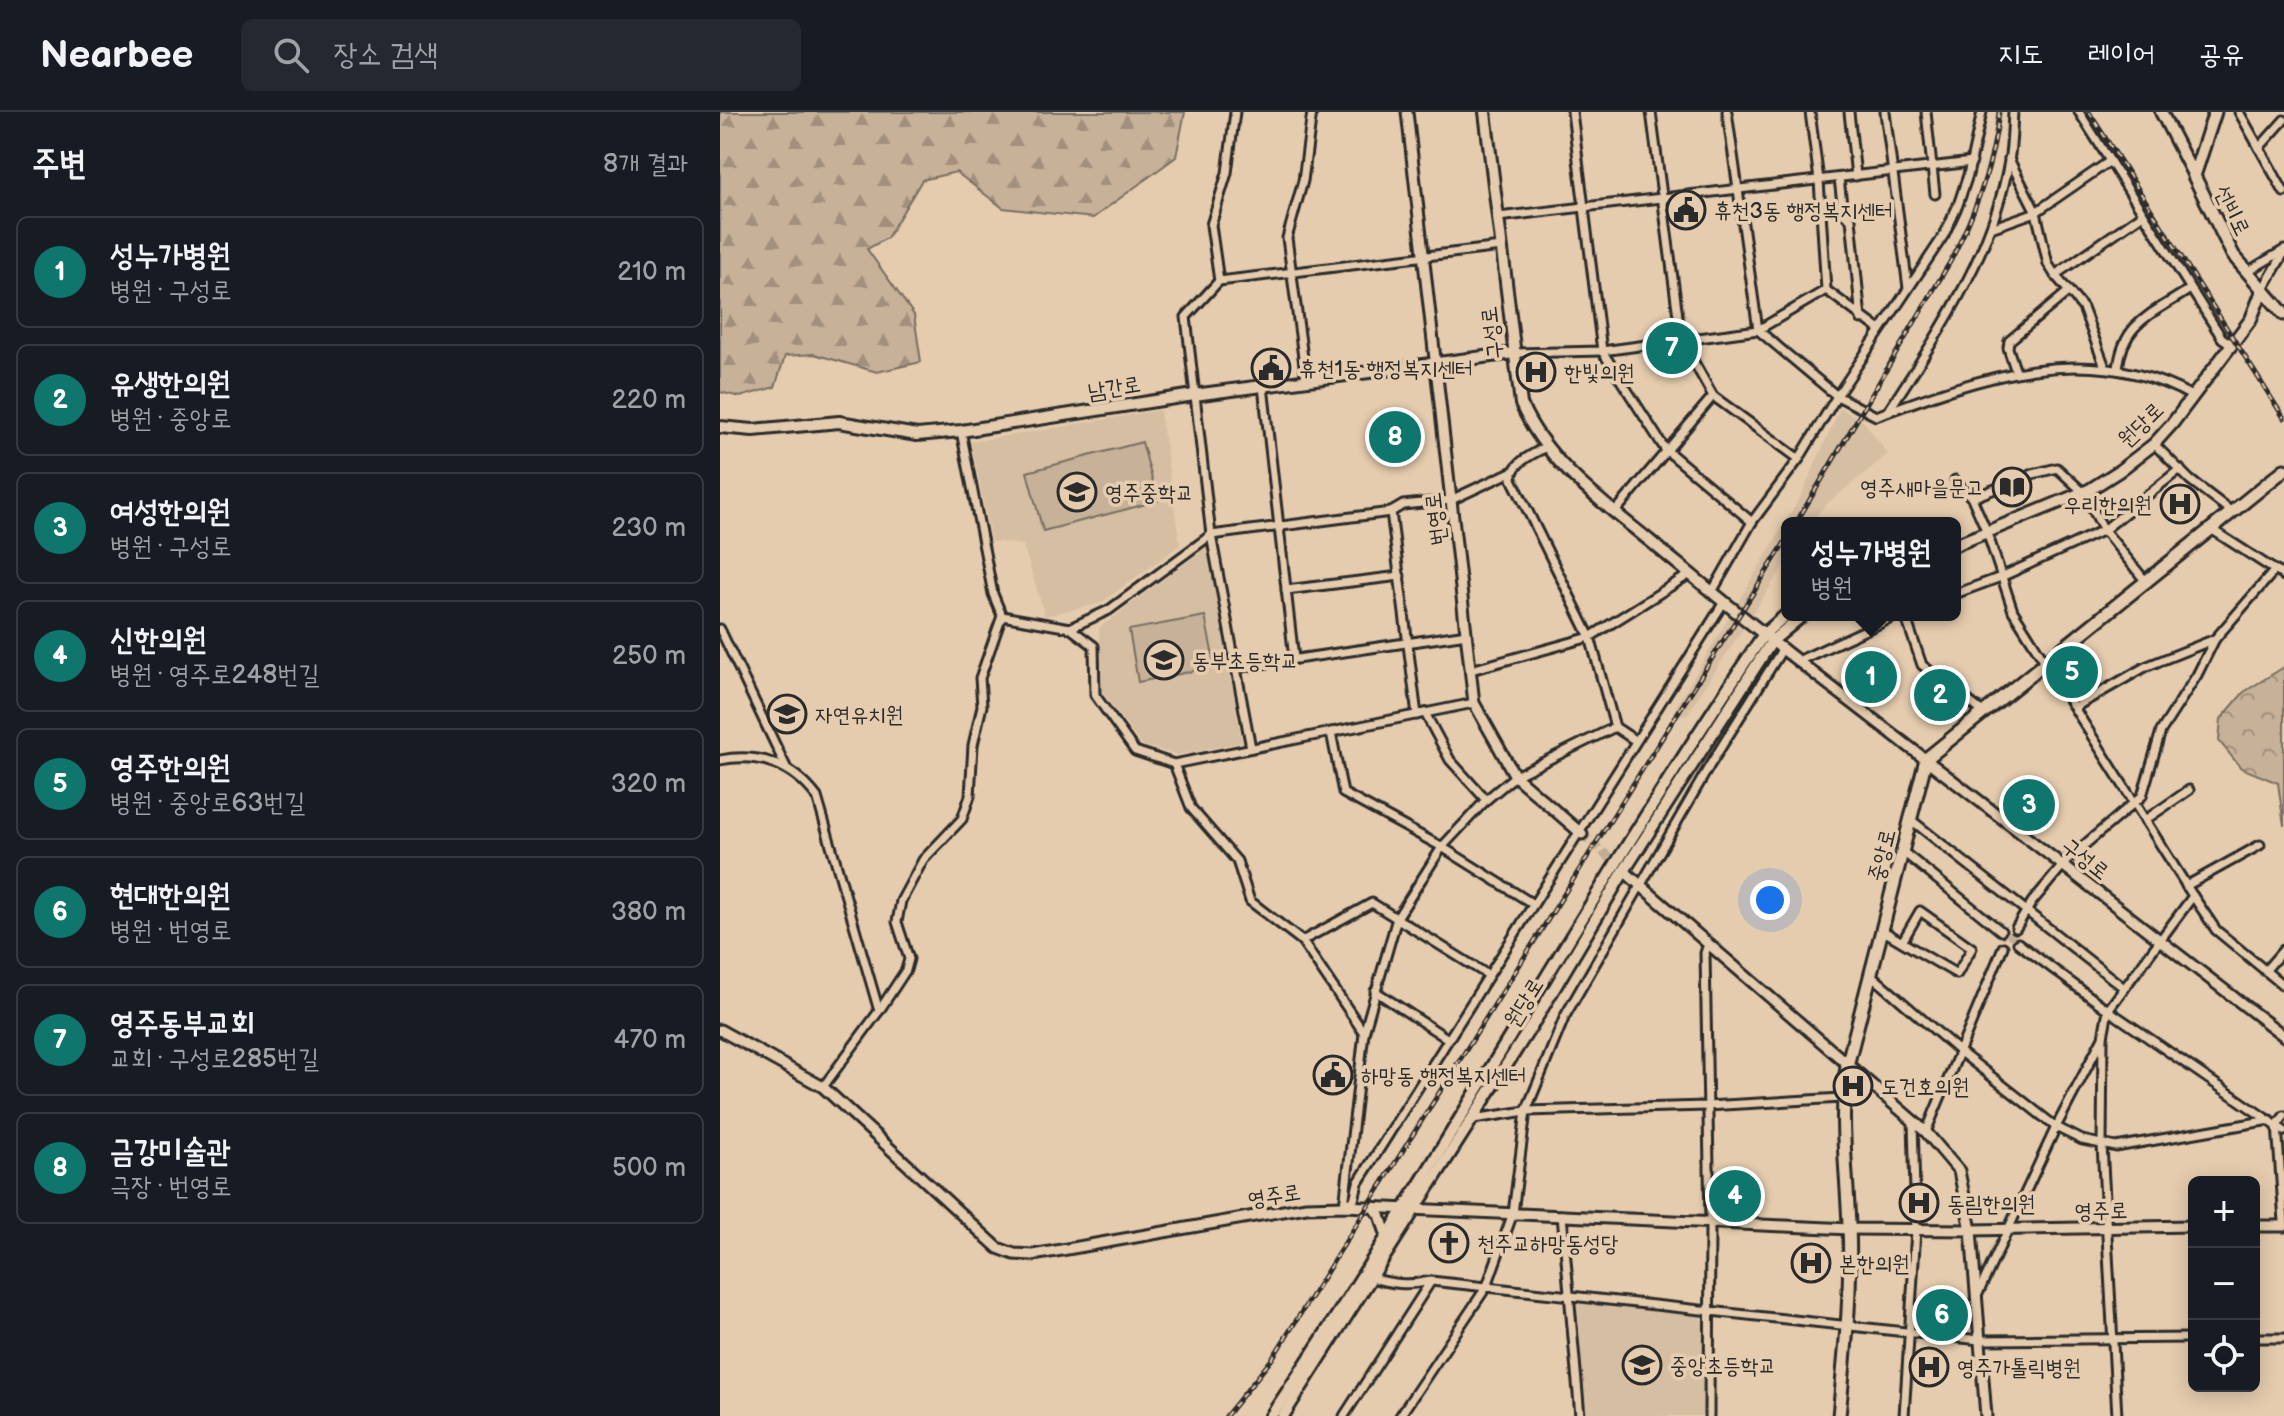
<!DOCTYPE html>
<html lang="ko">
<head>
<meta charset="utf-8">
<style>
  :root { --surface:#171b24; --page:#242831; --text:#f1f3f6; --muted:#9ea1a6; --line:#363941; --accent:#0f766e }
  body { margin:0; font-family:"Balsamiq Sans","Poor Story",sans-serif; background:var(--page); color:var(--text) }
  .controls { position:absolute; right:24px; bottom:24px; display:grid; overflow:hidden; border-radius:12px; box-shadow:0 4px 20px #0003 }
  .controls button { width:72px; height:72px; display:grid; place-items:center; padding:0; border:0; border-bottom:2px solid var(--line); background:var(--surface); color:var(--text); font:40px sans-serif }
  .you { position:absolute; left:1050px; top:788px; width:28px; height:28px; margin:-20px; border:6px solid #fff; border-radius:50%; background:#1a73e8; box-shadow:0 0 0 12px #1a73e833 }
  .badge { display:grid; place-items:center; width:52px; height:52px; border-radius:50%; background:var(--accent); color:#fff; font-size:26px; font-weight:700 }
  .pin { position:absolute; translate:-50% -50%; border:4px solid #fff; box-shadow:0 2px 8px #0006 }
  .popup { position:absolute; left:1061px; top:405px; width:180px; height:104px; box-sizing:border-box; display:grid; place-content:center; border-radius:12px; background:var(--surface); filter:drop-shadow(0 2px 6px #0005); font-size:26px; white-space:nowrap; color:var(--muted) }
  .popup b { font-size:30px; color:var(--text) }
  .popup::after { content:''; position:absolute; left:50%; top:100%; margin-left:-16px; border:16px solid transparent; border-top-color:var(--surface) }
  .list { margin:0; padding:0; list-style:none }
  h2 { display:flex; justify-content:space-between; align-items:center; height:104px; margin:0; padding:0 32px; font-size:34px }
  h2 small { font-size:26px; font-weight:400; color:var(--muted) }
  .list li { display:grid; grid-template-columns:52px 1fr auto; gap:24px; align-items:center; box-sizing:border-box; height:112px; margin:0 16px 16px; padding:0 16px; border:2px solid var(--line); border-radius:12px }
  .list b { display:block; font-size:30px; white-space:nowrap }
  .list p { margin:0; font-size:26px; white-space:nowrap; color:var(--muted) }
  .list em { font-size:26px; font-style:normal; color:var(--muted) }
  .icon { flex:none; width:44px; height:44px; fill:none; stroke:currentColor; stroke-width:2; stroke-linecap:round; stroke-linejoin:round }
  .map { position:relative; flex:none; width:1564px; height:1304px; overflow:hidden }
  header { display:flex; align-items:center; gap:48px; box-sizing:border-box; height:112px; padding:0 40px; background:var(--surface); border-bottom:2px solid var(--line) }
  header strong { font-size:38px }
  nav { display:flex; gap:44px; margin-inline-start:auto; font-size:28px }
  .search { width:560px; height:72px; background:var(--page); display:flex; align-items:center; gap:20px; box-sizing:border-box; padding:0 28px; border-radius:12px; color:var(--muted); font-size:30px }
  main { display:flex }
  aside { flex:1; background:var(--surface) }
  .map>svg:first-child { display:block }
</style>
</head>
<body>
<header>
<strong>Nearbee</strong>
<div class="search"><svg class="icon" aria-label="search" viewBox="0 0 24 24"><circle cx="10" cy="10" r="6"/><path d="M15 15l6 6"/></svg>장소 검색</div>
<nav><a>지도</a><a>레이어</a><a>공유</a></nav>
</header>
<main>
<aside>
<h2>주변<small>8개 결과</small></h2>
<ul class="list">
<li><span class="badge">1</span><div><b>성누가병원</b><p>병원 · 구성로</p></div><em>210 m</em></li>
<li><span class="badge">2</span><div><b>유생한의원</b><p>병원 · 중앙로</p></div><em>220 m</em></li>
<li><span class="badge">3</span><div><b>여성한의원</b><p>병원 · 구성로</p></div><em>230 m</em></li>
<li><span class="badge">4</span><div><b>신한의원</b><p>병원 · 영주로248번길</p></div><em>250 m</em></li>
<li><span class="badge">5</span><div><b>영주한의원</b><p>병원 · 중앙로63번길</p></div><em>320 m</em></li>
<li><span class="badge">6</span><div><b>현대한의원</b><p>병원 · 번영로</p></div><em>380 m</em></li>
<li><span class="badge">7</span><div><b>영주동부교회</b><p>교회 · 구성로285번길</p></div><em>470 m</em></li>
<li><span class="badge">8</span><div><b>금강미술관</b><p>극장 · 번영로</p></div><em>500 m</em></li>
</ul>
</aside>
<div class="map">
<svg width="1564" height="1304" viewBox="0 0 1564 1304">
  <defs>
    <pattern id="forest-firs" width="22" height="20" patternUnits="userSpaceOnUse" patternTransform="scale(2)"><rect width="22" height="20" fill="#c7b199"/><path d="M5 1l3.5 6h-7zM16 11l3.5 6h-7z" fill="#a2907d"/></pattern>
    <pattern id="park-crowns" width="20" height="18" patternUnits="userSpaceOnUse" patternTransform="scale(2)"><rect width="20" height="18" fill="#c7b199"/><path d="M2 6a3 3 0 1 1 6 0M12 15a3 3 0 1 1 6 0" fill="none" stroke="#a2907d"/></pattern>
  </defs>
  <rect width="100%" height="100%" fill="#e6ccae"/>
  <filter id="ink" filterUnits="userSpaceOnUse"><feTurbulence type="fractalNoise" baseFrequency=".0125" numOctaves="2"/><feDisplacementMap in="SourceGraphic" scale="16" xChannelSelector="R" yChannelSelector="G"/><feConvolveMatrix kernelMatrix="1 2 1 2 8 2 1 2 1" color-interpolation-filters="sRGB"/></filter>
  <g filter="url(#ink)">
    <g fill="#d6bea3">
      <path d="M1120,296L1143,309L1168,342L1102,396L1092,411H1067V449L966,604L953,600L1082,382Z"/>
      <path d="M440,298L460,433L381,491L325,504L303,433L271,429L251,330Z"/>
      <path d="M487,435L522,630L458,643L421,633L382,580L379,516Z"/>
      <path d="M857,1191L982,1203L985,1304H865Z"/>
    </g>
    <path fill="url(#forest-firs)" stroke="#796e62" stroke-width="2" d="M0,0H465L456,45L373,106L283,96L236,60L202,68L167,126L147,137L194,203L201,250L157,260L94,242L65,244L55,275L20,285L0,280Z"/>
    <path fill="url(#park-crowns)" stroke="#796e62" stroke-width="2" d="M1564,555V714L1558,671L1521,656L1499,629L1501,607L1524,580Z"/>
    <g fill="#c7b199" stroke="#796e62" stroke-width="2">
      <path d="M422,330L438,389L323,419L307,360Z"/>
      <path d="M485,504L495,555L418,570L409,518Z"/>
    </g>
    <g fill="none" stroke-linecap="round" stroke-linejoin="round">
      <path stroke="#c1ac94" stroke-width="7" stroke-dasharray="7 3.5" stroke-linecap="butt" d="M1283,835L1296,816"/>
      <path stroke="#c1ac94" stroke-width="9" stroke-dasharray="9 4.5" stroke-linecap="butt" d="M862,722L899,754"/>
      <defs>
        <g id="minor">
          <path d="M515,0L507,61L491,113L499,169L466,205L491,423L531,636"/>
          <path d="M852,0L882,239L945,337L1032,410"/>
          <path d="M931,0L961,227L993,284L1079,347"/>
          <path d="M1007,0L1038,218L1117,284L1156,304C1259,266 1368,226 1472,284"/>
          <path d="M1090,0L1099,68L1106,178"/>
          <path d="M1129,0L1136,64"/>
          <path d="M1165,0L1188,176"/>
          <path d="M1206,0L1215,82"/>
          <path d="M1519,0L1564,80"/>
          <path d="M1539,36L1564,8"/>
          <path d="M1289,47L1316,100L1328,152L1335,163L1423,102"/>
          <path d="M1390,49L1502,226L1511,232"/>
          <path d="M1119,66L1123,101L1131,107L1141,207"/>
          <path d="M778,105L1252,50"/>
          <path d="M1271,116L1316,100L1390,49L1359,0"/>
          <path d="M1527,160L1564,138"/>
          <path d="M1335,163L1363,196L1385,255"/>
          <path d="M499,169L781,135"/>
          <path d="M1106,178L1160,218"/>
          <path d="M1542,179L1564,141"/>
          <path d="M794,241L882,239L1038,218L1106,178"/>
          <path d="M1398,257C1403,209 1433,202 1470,177"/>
          <path d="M1296,260L1288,236L1289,229L1349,179"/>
          <path d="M586,268L567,126L583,69L592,0"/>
          <path d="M543,274L574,547"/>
          <path d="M1169,298C1219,221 1273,141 1289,49C1292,33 1292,16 1293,0"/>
          <path d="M241,319L273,482L282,504L350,516L374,534L375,583L415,639L454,652L471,696L517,749L530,789L582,829L644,921"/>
          <path d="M1434,332L1470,368L1512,400"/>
          <path d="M825,335C813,343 792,350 792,367L870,525L895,615L916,629"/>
          <path d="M1235,368L1252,386L1267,420L1293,499L1473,784L1496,818L1564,874"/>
          <path d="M1252,386L1313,362L1337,356L1363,380L1384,418L1427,471"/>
          <path d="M671,400L697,603"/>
          <path d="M895,400L993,284"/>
          <path d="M1491,417L1564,464"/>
          <path d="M566,478L680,464"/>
          <path d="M992,480L1032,410L1079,347L1117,284L1224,123L1238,93L1248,63L1262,0"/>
          <path d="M1235,482L1281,465L1384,418L1460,357"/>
          <path d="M1185,503L1202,553L1264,601"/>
          <path d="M350,516L389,498L491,423L671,400L683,393L731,388L791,360"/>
          <path d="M0,517L66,655"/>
          <path d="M1078,549L1178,503"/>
          <path d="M515,556L747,522"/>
          <path d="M751,558L870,525L970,462"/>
          <path d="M1355,595L1425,555L1495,527"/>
          <path d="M705,601L730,648L766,688"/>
          <path d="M611,620L623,681L722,735L813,792"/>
          <path d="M0,648C39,640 73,653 97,685L159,899L103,975"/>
          <path d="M454,652L754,591"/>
          <path d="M1190,707L1404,876"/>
          <path d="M1425,708L1469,678"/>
          <path d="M1182,739L1281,819"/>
          <path d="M1466,774L1540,733"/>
          <path d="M1296,816L1312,790L1349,746L1422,684L1441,619L1477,563L1495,527L1555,458"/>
          <path d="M1162,818C1187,833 1212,848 1237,862L1252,836L1200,799L1182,830"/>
          <path d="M582,829L652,791L768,863"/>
          <path d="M1298,831L1388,898L1564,1019"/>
          <path d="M988,832L985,841L990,1110L989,1304"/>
          <path d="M1545,859L1564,837"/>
          <path d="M1150,862L1239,939L1336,1015L1362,1028L1396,1035L1550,1008"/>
          <path d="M655,879L728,927"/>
          <path d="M159,899L186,858L189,847L177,810L181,789L203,748L242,707L250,684L253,633L262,594L260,566L282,504"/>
          <path d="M1383,927L1382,1033L1397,1304"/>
          <path d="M1564,1004L1557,1013L1564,1110"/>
          <path d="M753,1007L806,999L987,994L1122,986"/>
          <path d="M1206,1020L1283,835"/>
          <path d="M626,1093L634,1088L638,1071L1004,490"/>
          <path d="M624,1094L644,921L677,806L722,735L766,688L795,664L895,615"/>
          <path d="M842,1103L860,1304"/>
          <path d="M649,1165C671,1172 688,1174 711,1169L1260,1228L1474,1226"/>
          <path d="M1257,1184L1336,1015L1383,925L1388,898L1473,784"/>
          <path d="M1534,1226H1564"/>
          <path d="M624,1304L711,1169"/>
          <path d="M680,1304L767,1174L793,1101L806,999L845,904L990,653L1063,536"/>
          <path d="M1184,1304L1196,1118L1193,1009"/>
        </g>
        <g id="tertiary">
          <path d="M687,0L754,591L795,664L862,722"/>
          <path d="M1052,529L1564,924"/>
          <path d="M904,759L1206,1020L1239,1059L1251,1118L1266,1304"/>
          <path d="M0,918L103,975L278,1136L294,1142L313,1143L586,1095L624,1094L1130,1117L1251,1118L1474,1114"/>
          <path d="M653,1095L660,1103L667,1125"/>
          <path d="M1534,1114H1564"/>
        </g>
        <g id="secondary">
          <path d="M765,0L801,292C827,351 881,389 930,429C969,461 1008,494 1049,526"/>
          <path d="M1441,0L1474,64"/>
          <path d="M0,315L33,318L119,310L197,323L241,319L474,283L794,241"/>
          <path d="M1235,433L1369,378L1399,359L1434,332L1452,312L1531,207L1542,179"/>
          <path d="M551,1304C723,1048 871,777 1044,522L1067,502"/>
          <path d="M563,1304L819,902L904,759L1052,529L1083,503"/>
        </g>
        <g id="primary">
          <path d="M1495,0L1474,64L1513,143L1564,202"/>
          <path d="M1119,1304C1125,1241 1132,1177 1129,1114C1127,1060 1119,1007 1127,954L1206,647L1564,358"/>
        </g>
      </defs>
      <use href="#minor" stroke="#2b2b2b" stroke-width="13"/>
      <use href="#tertiary" stroke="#2b2b2b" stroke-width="15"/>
      <use href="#secondary" stroke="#2b2b2b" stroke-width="16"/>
      <use href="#primary" stroke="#2b2b2b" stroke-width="17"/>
      <use href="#minor" stroke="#e6ccae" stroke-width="7"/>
      <use href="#tertiary" stroke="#e6ccae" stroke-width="9"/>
      <use href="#secondary" stroke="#e6ccae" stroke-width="10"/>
      <use href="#primary" stroke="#e6ccae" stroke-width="11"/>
      <defs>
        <g id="rail">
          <path d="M1369,0L1564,306"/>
          <path d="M1076,411L1230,150C1255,101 1273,55 1279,0"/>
          <path d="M506,1304L552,1247L1067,427"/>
        </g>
      </defs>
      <use href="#rail" stroke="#2b2b2b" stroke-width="5"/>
      <use href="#rail" stroke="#e6ccae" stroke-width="2" stroke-dasharray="6" stroke-linecap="butt"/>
    </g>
  </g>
  <defs>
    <symbol id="civic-ring" viewBox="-11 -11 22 22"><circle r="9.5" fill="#e6ccae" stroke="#2b2b2b" stroke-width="1.5"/><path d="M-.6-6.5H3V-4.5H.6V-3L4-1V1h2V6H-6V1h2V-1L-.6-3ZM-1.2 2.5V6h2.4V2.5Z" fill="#2b2b2b"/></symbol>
    <symbol id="hospital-ring" viewBox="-11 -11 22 22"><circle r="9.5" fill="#e6ccae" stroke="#2b2b2b" stroke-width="1.5"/><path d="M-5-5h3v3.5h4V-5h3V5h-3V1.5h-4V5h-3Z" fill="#2b2b2b"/></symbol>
    <symbol id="library-ring" viewBox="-11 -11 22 22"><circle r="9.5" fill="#e6ccae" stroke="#2b2b2b" stroke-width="1.5"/><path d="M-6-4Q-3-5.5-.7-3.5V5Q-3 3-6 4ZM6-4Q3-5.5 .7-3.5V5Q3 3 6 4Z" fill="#2b2b2b"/></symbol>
    <symbol id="school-ring" viewBox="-11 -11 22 22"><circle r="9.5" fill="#e6ccae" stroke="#2b2b2b" stroke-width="1.5"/><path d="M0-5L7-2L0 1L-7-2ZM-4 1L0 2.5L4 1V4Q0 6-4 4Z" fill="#2b2b2b"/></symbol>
    <symbol id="church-ring" viewBox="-11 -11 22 22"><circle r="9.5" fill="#e6ccae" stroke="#2b2b2b" stroke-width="1.5"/><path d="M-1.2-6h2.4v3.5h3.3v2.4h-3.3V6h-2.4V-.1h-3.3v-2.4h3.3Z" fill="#2b2b2b"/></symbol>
  </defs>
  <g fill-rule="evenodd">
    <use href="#civic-ring" x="944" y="76" width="44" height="44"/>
    <use href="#civic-ring" x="529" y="234" width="44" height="44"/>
    <use href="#hospital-ring" x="794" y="238" width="44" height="44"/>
    <use href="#library-ring" x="1270" y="353" width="44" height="44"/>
    <use href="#school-ring" x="335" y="358" width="44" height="44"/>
    <use href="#hospital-ring" x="1438" y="370" width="44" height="44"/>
    <use href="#school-ring" x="422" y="526" width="44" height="44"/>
    <use href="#school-ring" x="45" y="580" width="44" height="44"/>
    <use href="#civic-ring" x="591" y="941" width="44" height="44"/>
    <use href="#hospital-ring" x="1111" y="952" width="44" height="44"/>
    <use href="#hospital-ring" x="1177" y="1069" width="44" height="44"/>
    <use href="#church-ring" x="707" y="1109" width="44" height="44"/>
    <use href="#hospital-ring" x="1069" y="1129" width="44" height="44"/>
    <use href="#school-ring" x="900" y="1231" width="44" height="44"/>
    <use href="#hospital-ring" x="1187" y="1233" width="44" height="44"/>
  </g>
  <g text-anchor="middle" stroke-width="7" stroke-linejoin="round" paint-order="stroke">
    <g font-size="22" fill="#2b2b2b" stroke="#e6ccae" text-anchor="start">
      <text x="994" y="106">휴천3동 행정복지센터</text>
      <text x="579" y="264">휴천1동 행정복지센터</text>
      <text x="844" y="268">한빛의원</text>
      <text x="1264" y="383" text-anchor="end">영주새마을문고</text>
      <text x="385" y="388">영주중학교</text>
      <text x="1432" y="400" text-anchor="end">우리한의원</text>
      <text x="472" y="556">동부초등학교</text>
      <text x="95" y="610">자연유치원</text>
      <text x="641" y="971">하망동 행정복지센터</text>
      <text x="1161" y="982">도건호의원</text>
      <text x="1227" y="1099">동림한의원</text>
      <text x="757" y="1139">천주교하망동성당</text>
      <text x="1119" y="1159">본한의원</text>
      <text x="950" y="1261">중앙초등학교</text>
      <text x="1237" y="1263">영주가톨릭병원</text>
    </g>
    <g font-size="22" fill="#2b2b2b" stroke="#e6ccae">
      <text transform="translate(1513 98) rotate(64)" y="8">선비로</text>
      <text transform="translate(771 221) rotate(-97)" y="8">구성로</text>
      <text transform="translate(394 275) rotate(-9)" y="8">남간로</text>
      <text transform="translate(1420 312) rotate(-44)" y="8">원당로</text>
      <text transform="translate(715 407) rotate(-97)" y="8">번영로</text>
      <text transform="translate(1161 743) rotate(-76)" y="8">중앙로</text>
      <text transform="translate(1366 746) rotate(38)" y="8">구성로</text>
      <text transform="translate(803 890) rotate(-58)" y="8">원당로</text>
      <text transform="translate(554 1083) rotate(-9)" y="8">영주로</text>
      <text transform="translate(1381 1098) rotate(-1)" y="8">영주로</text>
    </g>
  </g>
</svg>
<div class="controls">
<button>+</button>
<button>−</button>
<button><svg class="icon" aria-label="locate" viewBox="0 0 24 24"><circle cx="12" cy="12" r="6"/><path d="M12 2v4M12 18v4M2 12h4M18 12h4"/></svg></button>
</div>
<div class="you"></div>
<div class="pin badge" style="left:1151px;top:565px">1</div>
<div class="popup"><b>성누가병원</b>병원</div>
<div class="pin badge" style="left:1220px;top:583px">2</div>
<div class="pin badge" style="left:1309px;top:693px">3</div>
<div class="pin badge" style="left:1015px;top:1084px">4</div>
<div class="pin badge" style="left:1352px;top:560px">5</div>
<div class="pin badge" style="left:1222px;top:1203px">6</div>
<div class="pin badge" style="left:952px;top:236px">7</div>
<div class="pin badge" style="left:675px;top:325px">8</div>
</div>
</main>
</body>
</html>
